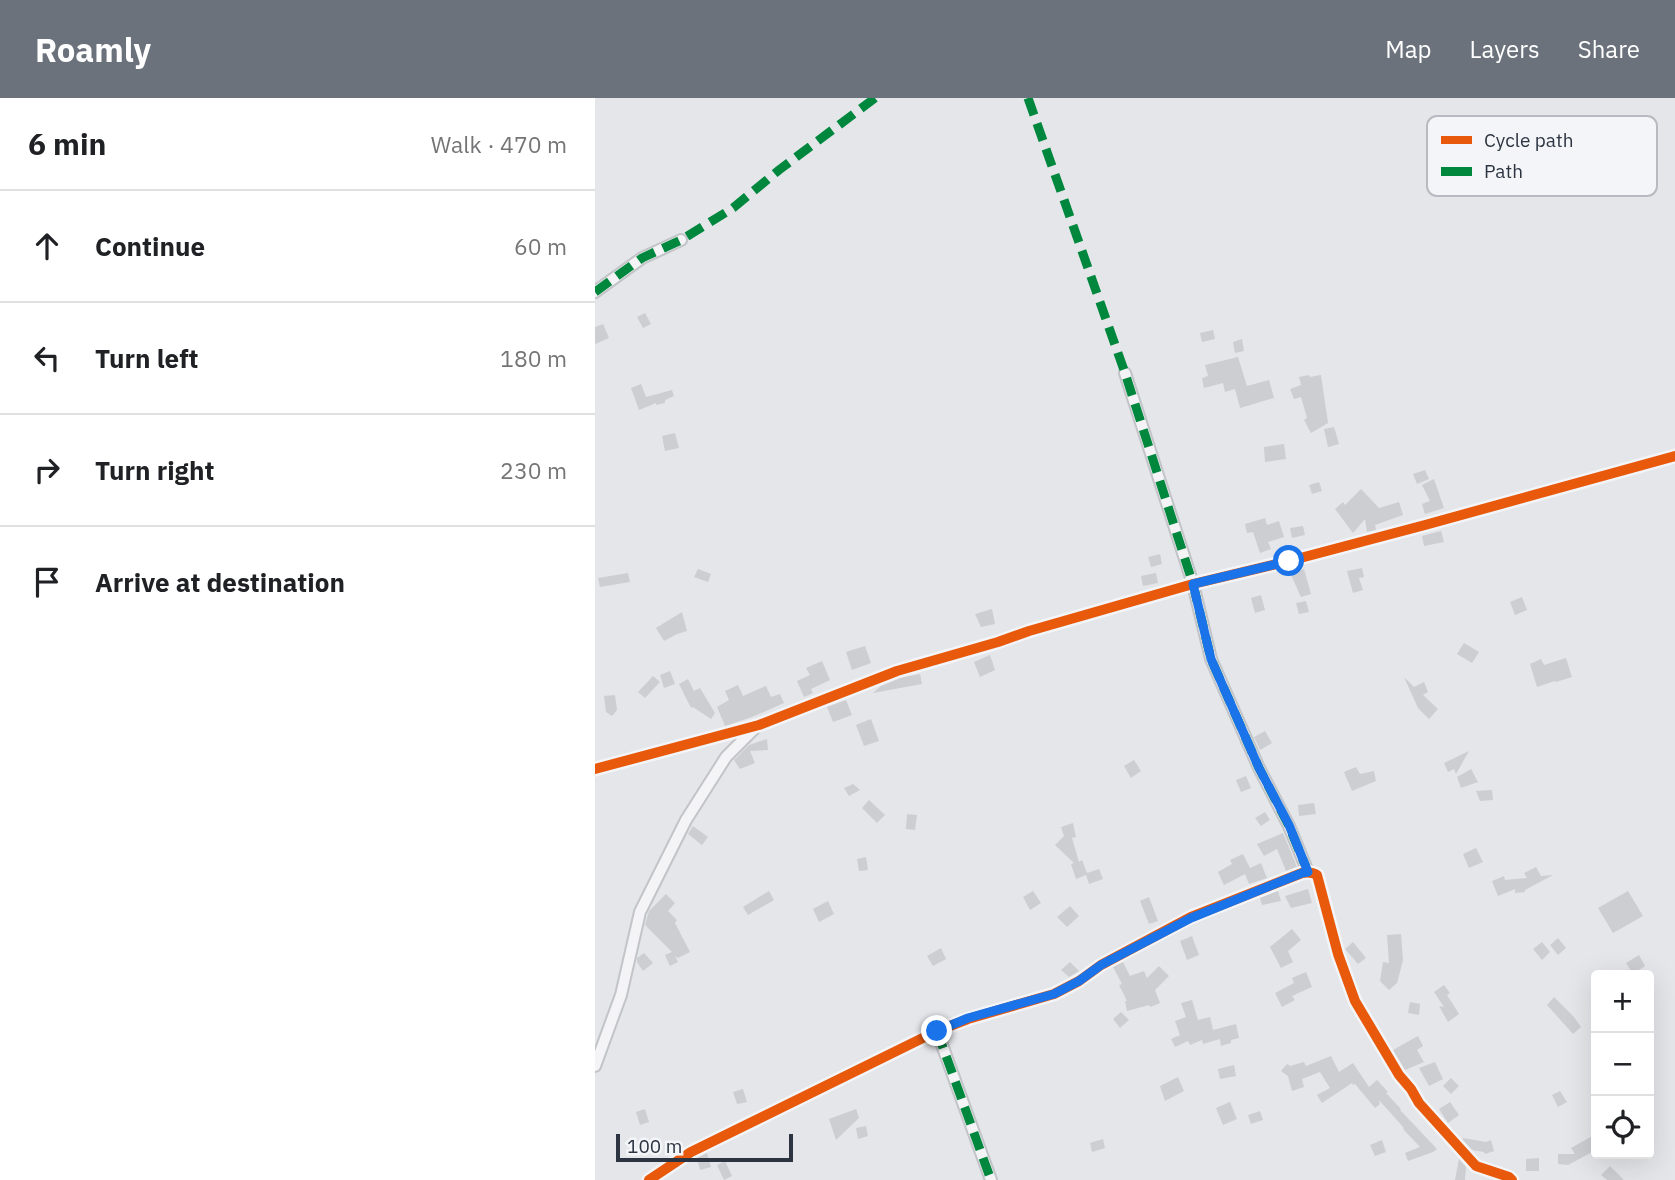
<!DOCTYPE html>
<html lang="en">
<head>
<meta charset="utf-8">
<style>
  :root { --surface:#fff; --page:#f6f6f6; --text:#202124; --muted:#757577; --line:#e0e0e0; --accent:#6c727c }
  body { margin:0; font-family:"IBM Plex Sans",sans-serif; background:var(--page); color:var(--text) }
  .controls { position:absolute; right:21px; bottom:21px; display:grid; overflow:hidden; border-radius:7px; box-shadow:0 7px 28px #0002 }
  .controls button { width:63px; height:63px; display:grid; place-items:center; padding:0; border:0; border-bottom:2px solid var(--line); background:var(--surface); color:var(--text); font:35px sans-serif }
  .scale { position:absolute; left:21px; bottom:18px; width:177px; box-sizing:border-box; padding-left:7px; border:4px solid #2c3441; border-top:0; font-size:19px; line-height:24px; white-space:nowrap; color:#2c3441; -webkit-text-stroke:5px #f3f5f8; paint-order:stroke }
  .stop { position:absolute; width:21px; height:21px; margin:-16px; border:5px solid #1a73e8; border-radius:50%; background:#fff }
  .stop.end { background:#1a73e8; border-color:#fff; box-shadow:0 2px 7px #0008 }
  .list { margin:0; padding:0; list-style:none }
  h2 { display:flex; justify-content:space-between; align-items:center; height:91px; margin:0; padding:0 28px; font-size:30px }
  h2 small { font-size:23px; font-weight:400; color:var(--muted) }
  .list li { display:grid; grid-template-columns:46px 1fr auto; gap:21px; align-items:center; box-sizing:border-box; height:112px; padding:0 28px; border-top:2px solid var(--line) }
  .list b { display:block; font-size:26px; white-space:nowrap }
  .list em { font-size:23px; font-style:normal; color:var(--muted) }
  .icon { flex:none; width:38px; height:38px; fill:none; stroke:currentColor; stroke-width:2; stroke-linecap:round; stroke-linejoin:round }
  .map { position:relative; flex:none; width:1080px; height:1082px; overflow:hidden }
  header { display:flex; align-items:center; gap:42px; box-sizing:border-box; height:98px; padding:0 35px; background:var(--accent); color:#fff }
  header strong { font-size:33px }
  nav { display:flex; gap:38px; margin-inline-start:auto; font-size:24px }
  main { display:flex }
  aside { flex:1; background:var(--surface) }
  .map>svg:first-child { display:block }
</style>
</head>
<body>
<header>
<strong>Roamly</strong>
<nav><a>Map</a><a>Layers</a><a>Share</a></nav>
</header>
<main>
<aside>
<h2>6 min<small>Walk · 470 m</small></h2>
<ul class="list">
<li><svg class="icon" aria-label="ahead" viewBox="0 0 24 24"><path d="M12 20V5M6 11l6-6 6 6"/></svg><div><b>Continue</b></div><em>60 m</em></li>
<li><svg class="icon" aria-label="left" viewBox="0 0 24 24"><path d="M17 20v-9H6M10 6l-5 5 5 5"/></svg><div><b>Turn left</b></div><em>180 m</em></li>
<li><svg class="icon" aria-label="right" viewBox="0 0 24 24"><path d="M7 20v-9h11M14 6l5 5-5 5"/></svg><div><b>Turn right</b></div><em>230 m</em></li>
<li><svg class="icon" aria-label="arrive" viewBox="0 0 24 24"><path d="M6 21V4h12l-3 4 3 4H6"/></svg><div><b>Arrive at destination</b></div></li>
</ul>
</aside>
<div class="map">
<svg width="1080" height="1082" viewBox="0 0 1080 1082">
  <rect width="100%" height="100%" fill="#e4e6e9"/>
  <g fill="#ccced1">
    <path d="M50,215L56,226L48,230L42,219Z"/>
    <path d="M8,226L14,240L0,246V229Z"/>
    <path d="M618,232L620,241L607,244L605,235Z"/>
    <path d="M647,241L649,253L640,255L638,244Z"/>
    <path d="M643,259L652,288L674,282L679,300L645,310L640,291L630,294L628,285L609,290L607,280L613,278L610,267Z"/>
    <path d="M714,277L715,279L726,277L733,325L716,335L709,322L712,320L706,299L699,301L695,291L706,287L704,279Z"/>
    <path d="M46,286L51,299L77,292L79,298L70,302V305L61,307V305L44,312L36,290Z"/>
    <path d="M739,329L744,346L733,349L729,331Z"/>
    <path d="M80,335L84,350L70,353L67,338Z"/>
    <path d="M689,346L691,361L670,364L669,349Z"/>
    <path d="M830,372L834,381L822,386L818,376Z"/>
    <path d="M839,381L849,410L830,416L827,406L835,403L827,387Z"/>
    <path d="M724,384L727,393L717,396L714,387Z"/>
    <path d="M766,391L784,410L804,404L808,417L780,427L781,432L772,434L770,421L758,435L740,411L748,404L750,407Z"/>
    <path d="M670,420L672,427L684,423L689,439L673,444L676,451L665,455L658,434L652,435L650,426Z"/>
    <path d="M708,428L710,437L697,440L695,430Z"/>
    <path d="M846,433L849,444L829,448L827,438Z"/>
    <path d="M565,456L567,466L556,469L553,459Z"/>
    <path d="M767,470L769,479L764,480L768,492L758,495L752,473Z"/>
    <path d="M103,471L116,476L113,484L99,479Z"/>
    <path d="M709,471L716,496L706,499L696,477Z"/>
    <path d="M33,475L35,484L5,489L3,480Z"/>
    <path d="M561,475L563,485L548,488L546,478Z"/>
    <path d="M666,497L670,512L660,515L656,500Z"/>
    <path d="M927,499L932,512L920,517L915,504Z"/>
    <path d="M711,503L714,514L704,516L701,505Z"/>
    <path d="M397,511L400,526L386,529L380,516Z"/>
    <path d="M87,514L92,533L82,536L69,543L61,530Z"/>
    <path d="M869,545L884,554L877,565L862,556Z"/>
    <path d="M270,548L276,565L257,572L251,554Z"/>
    <path d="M395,557L400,572L385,579L379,564Z"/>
    <path d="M971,560L977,579L961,584L960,583L942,589L935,566L946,561L949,567Z"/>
    <path d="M227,563L235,582L216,591L218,595L209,599L202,583L215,577L211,570Z"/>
    <path d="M75,573L80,586L69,590L65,577Z"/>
    <path d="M325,576L327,586L278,595L286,588L305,580Z"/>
    <path d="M58,578L65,584L50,600L43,594Z"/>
    <path d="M809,579L819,589L829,584L833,594L828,597L843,611L834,621L823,610Z"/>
    <path d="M93,581L99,593L105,590L120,615L116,621L98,609L96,610L84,586Z"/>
    <path d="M143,587L148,598L171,588L176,599L185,596L189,605L157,619L130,628L122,609L134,602L130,593Z"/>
    <path d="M20,597L22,612L17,618L11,614L9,598Z"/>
    <path d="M251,602L257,617L238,624L232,609Z"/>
    <path d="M276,621L284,643L269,648L261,627Z"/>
    <path d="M670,633L677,645L665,652L659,639Z"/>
    <path d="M172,641L173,652L155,653L160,665L145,671L139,662L154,647Z"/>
    <path d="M874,653L861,676L859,671L853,674L849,665Z"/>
    <path d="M539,662L546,673L536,680L529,668Z"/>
    <path d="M761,669L765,676L779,673L781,683L757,693L749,674Z"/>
    <path d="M876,671L883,684L866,690L862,679Z"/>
    <path d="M651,678L656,690L646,694L641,682Z"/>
    <path d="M258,686L265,692L254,698L249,690Z"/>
    <path d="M897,692L898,702L885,703L881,693Z"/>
    <path d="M274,702L290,717L282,725L267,710Z"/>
    <path d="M719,705L721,716L704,718L703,707Z"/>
    <path d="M670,714L675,722L666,728L660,720Z"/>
    <path d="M312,716L322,717L320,732L311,731Z"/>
    <path d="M478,725L481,739L477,740L484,764L487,762L492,775L504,771L508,781L494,786L491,777L481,781L476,766L479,765L460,747L469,738L466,729Z"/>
    <path d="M98,728L113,739L107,747L93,736Z"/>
    <path d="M688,735L702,769L691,773L682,751L669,758L662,746Z"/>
    <path d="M881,750L888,764L874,770L868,756Z"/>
    <path d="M648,756L655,770L666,765L672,780L654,786L650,776L629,787L623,774L637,766L635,762Z"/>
    <path d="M271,759L273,772L264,773L262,761Z"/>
    <path d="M941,769L946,778L958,777L930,792V794L920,795V791L903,798L897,783L909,778L910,782L932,780L929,775Z"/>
    <path d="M713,791L717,805L696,810L690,798Z"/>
    <path d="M174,793L179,802L153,817L148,809Z"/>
    <path d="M438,793L446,805L435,812L428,799Z"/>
    <path d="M683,793L686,803L667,807L665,800Z"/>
    <path d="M1033,793L1048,818L1018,835L1003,810Z"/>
    <path d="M71,796L80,805L73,813L82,822L80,825L95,854L83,860L80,858L83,864L75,868L70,857L77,854L50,827L54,813Z"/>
    <path d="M554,799L563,823L554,826L545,803Z"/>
    <path d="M233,803L239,816L224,824L218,811Z"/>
    <path d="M475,808L484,818L472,829L462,819Z"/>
    <path d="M697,831L706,842L693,853L698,864L686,870L675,849Z"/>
    <path d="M806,836L808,862L802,885L794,892L785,883L788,864L794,865L792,837Z"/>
    <path d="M597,838L604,857L592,862L585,843Z"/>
    <path d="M963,840L971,850L963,857L955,847Z"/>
    <path d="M758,844L771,860L763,866L750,851Z"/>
    <path d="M947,844L955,854L947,862L938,851Z"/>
    <path d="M346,850L351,861L338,868L332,858Z"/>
    <path d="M49,855L58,865L48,873L42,864V860Z"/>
    <path d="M1044,857L1050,868L1038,876L1031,865Z"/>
    <path d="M475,864L484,873L474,879L466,872Z"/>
    <path d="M528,864L535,878L549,873L552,880L564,868L574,878L560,892L565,905L555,909L554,907L532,913L530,903H532L524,887L527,886L518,869Z"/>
    <path d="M711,874L717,889L697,898L700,902L687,909L680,895L699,885L697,880Z"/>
    <path d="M849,887L855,895L852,897L864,916L853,924L844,908L849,909L839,894Z"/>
    <path d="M959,899L979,919L986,929L978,936L952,907Z"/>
    <path d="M597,902L603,922L615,919L618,932L641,926L644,940L636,942V945L626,948L625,941L608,946L607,942L595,947L593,943L580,949L576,941L585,937L580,923L591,919L586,905Z"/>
    <path d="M815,904L825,906L824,917L813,915Z"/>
    <path d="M526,914L534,922L525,930L518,921Z"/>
    <path d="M823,938L828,948L822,952L829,964L810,972L798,952Z"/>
    <path d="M736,958L744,974L758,965L774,989L782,982L793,994L791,995L806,1011L805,1012L842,1051L838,1054L813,1063L810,1055L825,1049L808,1031L809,1030L784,1002L785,1006L780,1010L760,986L758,987L757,985L727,1005L722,997L735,990L725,974L707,981L709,989L697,993L693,978L686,973L692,966L695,968L709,964L711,968Z"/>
    <path d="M840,964L848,981L834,988L824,970Z"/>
    <path d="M639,967L641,978L625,981L623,971Z"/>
    <path d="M583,979L589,993L570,1003L565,988Z"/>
    <path d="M856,980L864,988L856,996L848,988Z"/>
    <path d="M148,991L152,1004L142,1006L138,994Z"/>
    <path d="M965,993L972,1004L963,1009L957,997Z"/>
    <path d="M635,1004L642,1021L628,1027L621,1010Z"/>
    <path d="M855,1004L864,1017L853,1025L844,1011Z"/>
    <path d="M50,1011L54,1024L45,1027L41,1014Z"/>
    <path d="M261,1011L264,1020L241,1042L234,1021Z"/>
    <path d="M665,1013L668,1022L656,1026L653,1017Z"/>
    <path d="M271,1028L273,1038L263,1041L261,1030Z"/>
    <path d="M1001,1036V1052L973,1067L963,1066V1056H980L976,1050Z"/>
    <path d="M868,1040L891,1044L896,1042L899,1053L890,1056L889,1054L877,1052L868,1042Z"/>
    <path d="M508,1041L510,1050L497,1054L495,1045Z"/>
    <path d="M787,1042L791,1054L780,1058L775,1047Z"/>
    <path d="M112,1055L116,1069L105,1072L102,1060Z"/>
    <path d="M944,1060V1073H931V1061Z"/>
    <path d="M864,1061L871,1069L870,1082H860Z"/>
    <path d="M130,1063L137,1078L129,1082L122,1067Z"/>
    <path d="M1015,1068L1029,1082H1012L1006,1077Z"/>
  </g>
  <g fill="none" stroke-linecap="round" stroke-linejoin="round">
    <defs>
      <g id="minor">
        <path d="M0,194L47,160L86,142"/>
        <path d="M530,275L598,486L616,561L664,670L694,728L713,774"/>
        <path d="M0,671L164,627L302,573L403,544L434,533L598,486L694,463L830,427L1080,358"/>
        <path d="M342,933L396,1082"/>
        <path d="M0,968L26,897L45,814L91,722L131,659L162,628"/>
        <path d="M54,1082L96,1054L342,933L373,921L459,896L484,883L506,867L596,819L707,775C713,774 717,774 722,777L743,856L760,903L804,977L816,991L824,1005L881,1068L914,1079L917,1082"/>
      </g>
    </defs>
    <use href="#minor" stroke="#c2c4c7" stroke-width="14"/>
    <use href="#minor" stroke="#f4f4f6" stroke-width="10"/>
    <g stroke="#00873e" stroke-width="9" stroke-dasharray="18 9" stroke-linecap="butt">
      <path d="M433,0L530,275L598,486L616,561L664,670L694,728L713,774"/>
      <path d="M0,194L47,160L86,142L138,110L184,72L280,0"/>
      <path d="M342,933L396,1082"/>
    </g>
    <defs>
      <g id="cycleway">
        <path d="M0,671L164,627L302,573L403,544L434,533L598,486L694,463L830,427L1080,358"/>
        <path d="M54,1082L96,1054L342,933L373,921L459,896L484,883L506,867L596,819L707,775C713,774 717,774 722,777L743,856L760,903L804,977L816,991L824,1005L881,1068L914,1079L917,1082"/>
      </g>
    </defs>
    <use href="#cycleway" stroke="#f3f5f8" stroke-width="15"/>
    <use href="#cycleway" stroke="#e8590c" stroke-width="10"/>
  </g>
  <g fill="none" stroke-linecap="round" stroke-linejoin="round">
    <path stroke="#1a73e8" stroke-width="9" d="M342,933L373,920L459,896L484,883L506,867L596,820L707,775L713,774L694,727L664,670L616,561L598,486L694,463"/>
  </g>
  <rect x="832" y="18" width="230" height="80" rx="10" fill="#f3f5f8" stroke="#b7bbc1" stroke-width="2"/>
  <rect x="846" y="38" width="31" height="8" fill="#e8590c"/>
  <rect x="846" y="69" width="31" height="9" fill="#00873e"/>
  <g font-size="19" fill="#2c3441">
    <text x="889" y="49">Cycle path</text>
    <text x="889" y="80">Path</text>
  </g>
</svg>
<div class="controls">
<button>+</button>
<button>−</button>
<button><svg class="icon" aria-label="locate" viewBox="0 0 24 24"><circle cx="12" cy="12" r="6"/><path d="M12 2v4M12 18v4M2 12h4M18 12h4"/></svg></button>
</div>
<div class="scale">100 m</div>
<div class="stop" style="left:694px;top:463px"></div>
<div class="stop end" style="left:342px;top:933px"></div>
</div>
</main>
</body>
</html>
